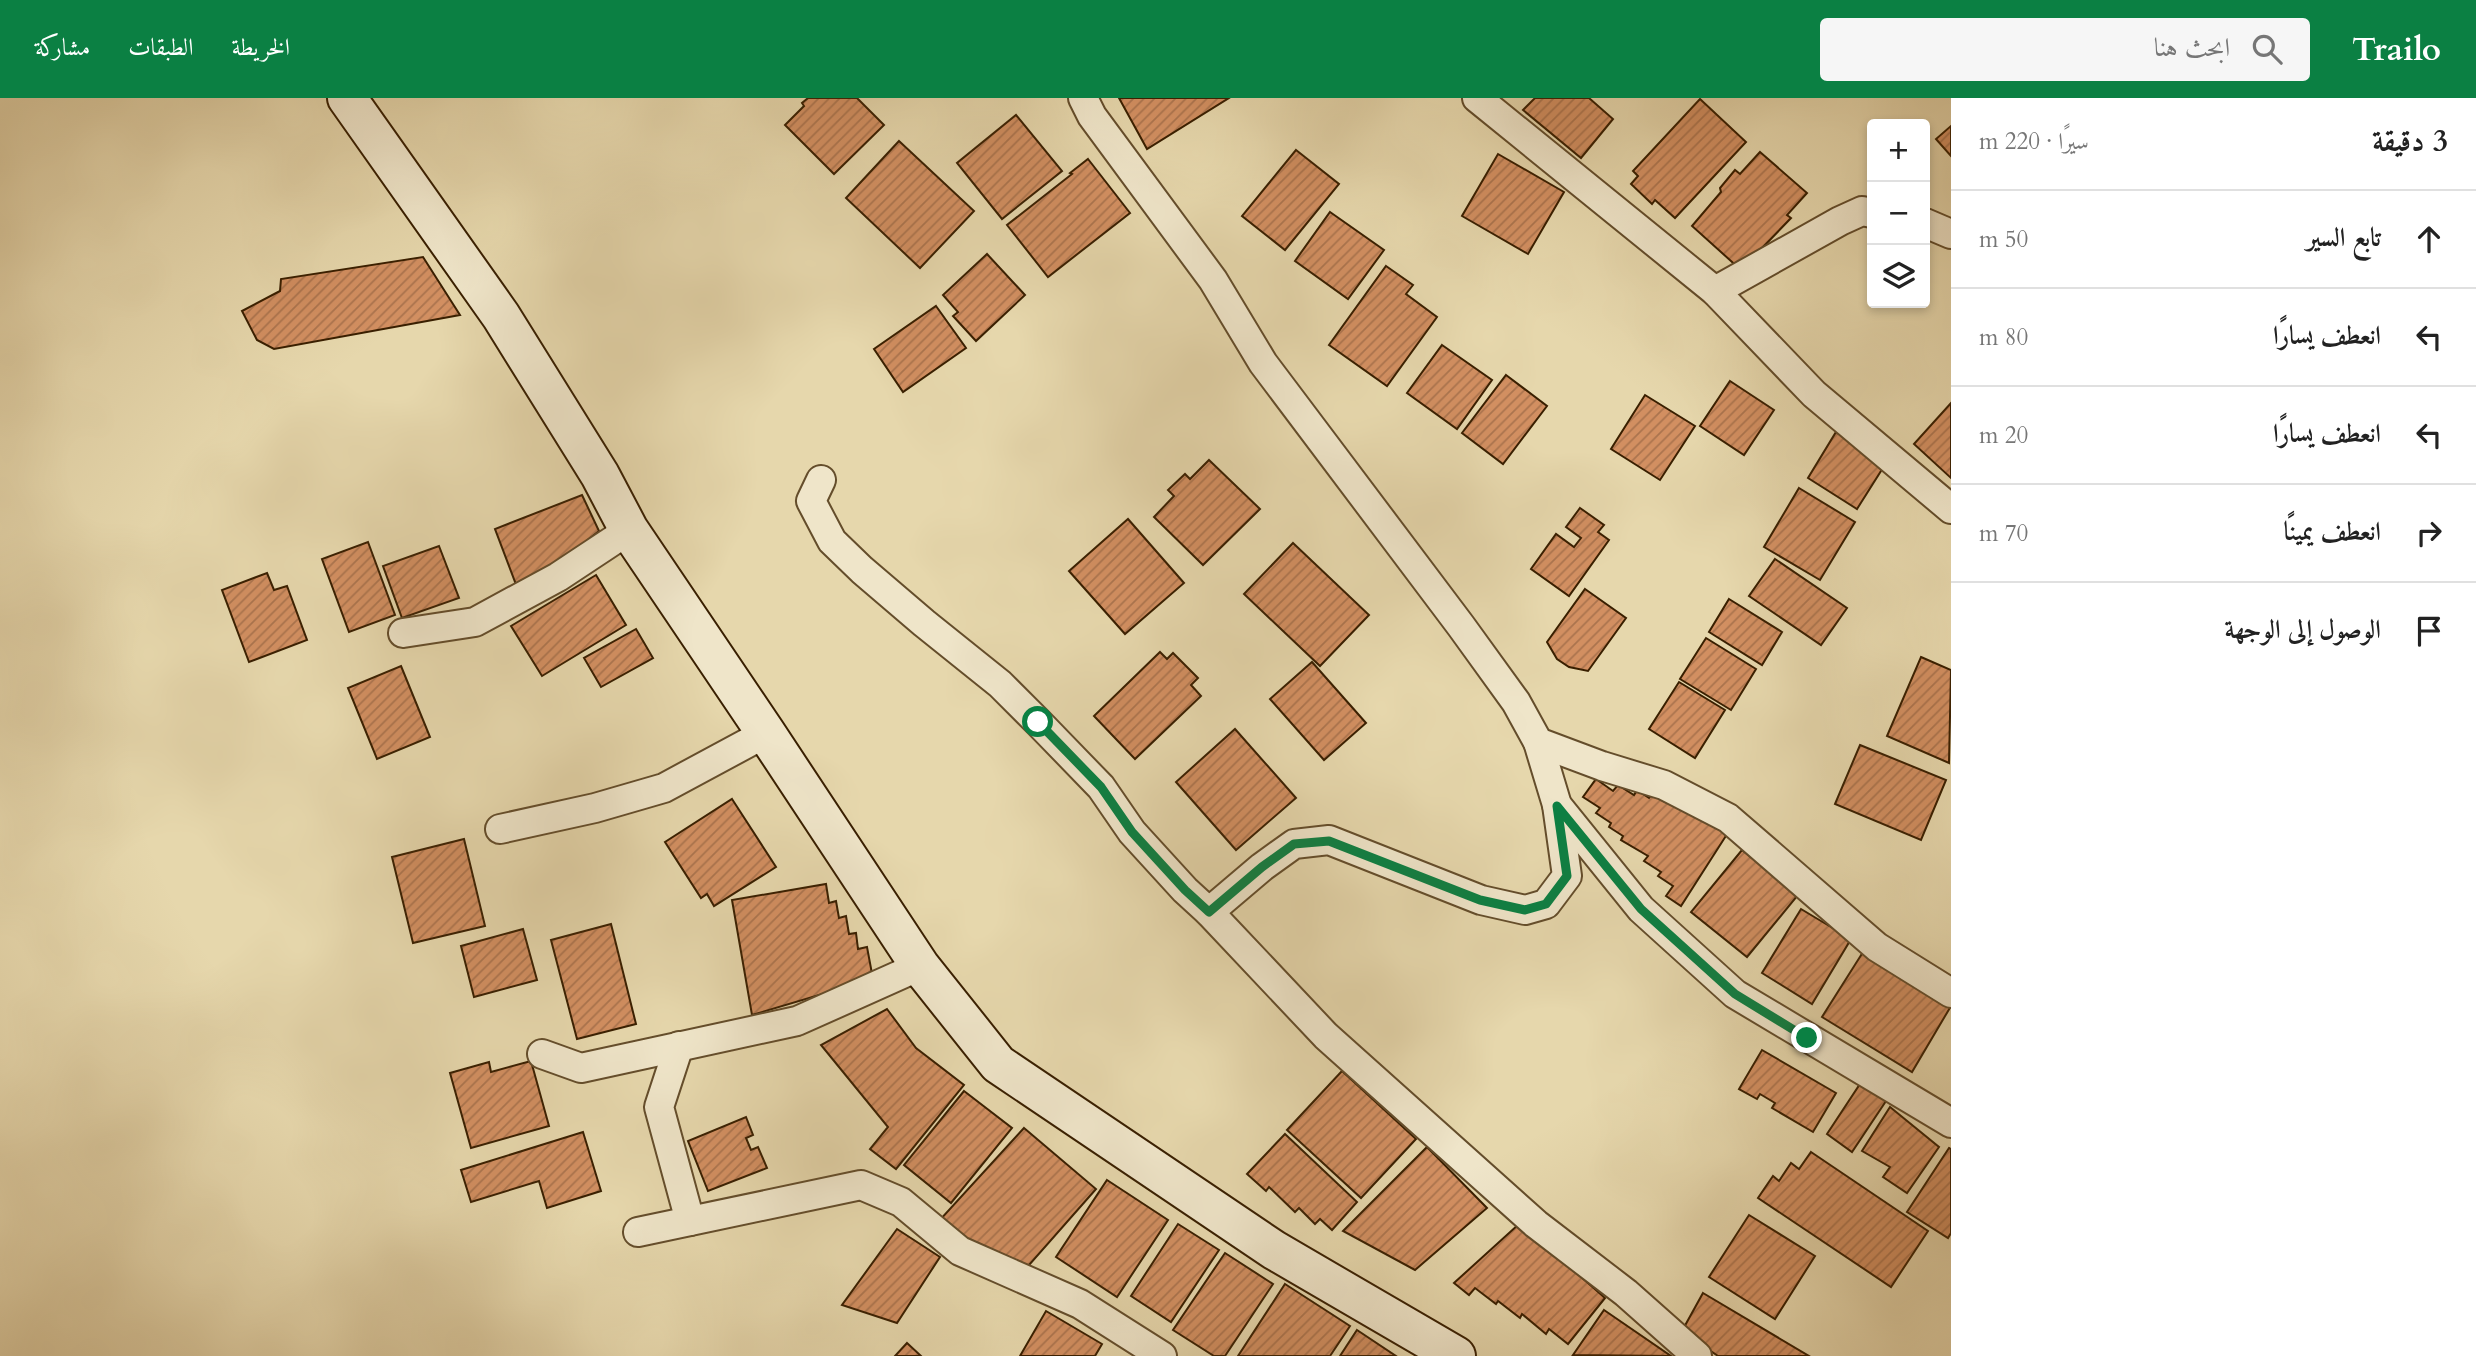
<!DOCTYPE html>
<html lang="ar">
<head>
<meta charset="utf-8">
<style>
  :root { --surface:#fff; --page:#f6f6f6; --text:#222; --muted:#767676; --line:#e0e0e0; --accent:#0b8043 }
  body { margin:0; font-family:Cardo,Amiri,serif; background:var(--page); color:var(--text); direction:rtl }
  .controls { position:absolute; right:21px; top:21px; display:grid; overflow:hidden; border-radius:7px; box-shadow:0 4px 10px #0003 }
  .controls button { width:63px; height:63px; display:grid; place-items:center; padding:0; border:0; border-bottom:2px solid var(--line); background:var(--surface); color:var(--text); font:35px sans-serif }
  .stop { position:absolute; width:21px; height:21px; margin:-16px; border:5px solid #0b8043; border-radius:50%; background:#fff }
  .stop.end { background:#0b8043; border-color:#fff; box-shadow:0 2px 7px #0008 }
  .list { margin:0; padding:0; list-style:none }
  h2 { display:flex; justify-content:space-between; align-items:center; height:91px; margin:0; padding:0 28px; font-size:30px }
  h2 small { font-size:23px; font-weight:400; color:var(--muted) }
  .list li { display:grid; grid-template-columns:46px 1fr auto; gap:21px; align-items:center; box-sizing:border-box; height:98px; padding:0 28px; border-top:2px solid var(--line) }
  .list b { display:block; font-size:26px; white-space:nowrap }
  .list em { font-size:23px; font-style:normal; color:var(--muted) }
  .icon { flex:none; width:38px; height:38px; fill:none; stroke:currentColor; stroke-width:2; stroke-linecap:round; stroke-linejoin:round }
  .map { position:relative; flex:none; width:1951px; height:1258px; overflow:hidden; direction:ltr }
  header { display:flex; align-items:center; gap:42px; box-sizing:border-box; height:98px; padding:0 35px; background:var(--accent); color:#fff }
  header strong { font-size:33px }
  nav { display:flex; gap:38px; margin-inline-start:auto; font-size:24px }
  .search { width:490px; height:63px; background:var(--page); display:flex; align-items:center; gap:18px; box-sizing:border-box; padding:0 24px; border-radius:7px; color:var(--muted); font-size:26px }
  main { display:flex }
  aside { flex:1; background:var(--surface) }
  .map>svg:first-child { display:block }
</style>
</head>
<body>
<header>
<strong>Trailo</strong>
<div class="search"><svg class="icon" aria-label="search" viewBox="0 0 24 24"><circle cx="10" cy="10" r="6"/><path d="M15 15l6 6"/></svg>ابحث هنا</div>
<nav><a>الخريطة</a><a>الطبقات</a><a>مشاركة</a></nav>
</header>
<main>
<aside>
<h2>3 دقيقة<small>سيرًا · 220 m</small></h2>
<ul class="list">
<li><svg class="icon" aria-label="ahead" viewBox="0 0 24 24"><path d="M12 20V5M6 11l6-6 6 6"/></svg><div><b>تابع السير</b></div><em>50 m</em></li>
<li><svg class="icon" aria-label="left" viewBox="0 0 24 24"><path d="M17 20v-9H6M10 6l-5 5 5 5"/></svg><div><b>انعطف يسارًا</b></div><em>80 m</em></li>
<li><svg class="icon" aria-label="left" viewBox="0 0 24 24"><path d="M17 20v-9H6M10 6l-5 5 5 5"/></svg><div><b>انعطف يسارًا</b></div><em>20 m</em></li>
<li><svg class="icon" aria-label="right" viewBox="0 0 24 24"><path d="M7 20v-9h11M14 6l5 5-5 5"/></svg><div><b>انعطف يمينًا</b></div><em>70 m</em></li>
<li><svg class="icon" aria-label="arrive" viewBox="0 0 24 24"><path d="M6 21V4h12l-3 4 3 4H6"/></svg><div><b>الوصول إلى الوجهة</b></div></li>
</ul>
</aside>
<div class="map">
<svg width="1951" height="1258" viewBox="0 0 1951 1258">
  <defs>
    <pattern id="building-hatch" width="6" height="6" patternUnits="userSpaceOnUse" patternTransform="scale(1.75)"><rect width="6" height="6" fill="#d28f61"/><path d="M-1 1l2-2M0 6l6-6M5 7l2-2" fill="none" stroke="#ab744e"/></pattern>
  </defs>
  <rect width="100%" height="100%" fill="#e6d7ac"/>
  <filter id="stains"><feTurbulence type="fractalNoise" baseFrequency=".00286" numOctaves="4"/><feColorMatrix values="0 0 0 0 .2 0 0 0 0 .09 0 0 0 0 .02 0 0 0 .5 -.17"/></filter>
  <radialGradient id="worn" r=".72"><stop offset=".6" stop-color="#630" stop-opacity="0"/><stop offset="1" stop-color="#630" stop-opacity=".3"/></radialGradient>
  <g fill="url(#building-hatch)" stroke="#391f00" stroke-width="2">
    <path d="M808,0H857L884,27L834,76L785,27L804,8L802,5Z"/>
    <path d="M1119,0H1229L1147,51Z"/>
    <path d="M1535,0H1589L1613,21L1581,60L1523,12Z"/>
    <path d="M1700,1L1746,44L1675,120L1655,102L1652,106L1631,86L1638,78L1633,73Z"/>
    <path d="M1016,17L1062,73L1002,121L957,65Z"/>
    <path d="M1951,28V58L1936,41Z"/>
    <path d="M899,43L974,113L920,170L846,100Z"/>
    <path d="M1296,52L1339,86L1285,152L1242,118Z"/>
    <path d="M1760,54L1807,95L1787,117L1791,120L1741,172L1692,128L1721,94L1720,90L1735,72L1740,76Z"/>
    <path d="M1498,56L1564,94L1528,156L1462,118Z"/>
    <path d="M1088,61L1130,115L1048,179L1007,127L1072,76L1070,75Z"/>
    <path d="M1330,114L1384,152L1348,201L1295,163Z"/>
    <path d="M987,156L1025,197L976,243L953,218L958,214L943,197Z"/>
    <path d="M423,159L460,217L274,251L257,242L242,213L280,193L281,181Z"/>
    <path d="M1386,168L1413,187L1406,196L1437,219L1387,288L1329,247Z"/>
    <path d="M936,208L966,250L903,294L874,251Z"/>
    <path d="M1442,247L1492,282L1457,331L1407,295Z"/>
    <path d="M1506,277L1547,308L1503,366L1462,335Z"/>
    <path d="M1730,283L1774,312L1744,357L1700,328Z"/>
    <path d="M1645,297L1695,328L1660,382L1611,351Z"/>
    <path d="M1951,305V380L1914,346Z"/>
    <path d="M1836,334L1886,365L1857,411L1808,380Z"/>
    <path d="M1209,362L1260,411L1203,467L1154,419L1174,398L1168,392L1185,376L1190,381Z"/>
    <path d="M1799,390L1855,424L1820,482L1764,449Z"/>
    <path d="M582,397L599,433L520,497L495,431Z"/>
    <path d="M1580,410L1604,427L1598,434L1609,442L1569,498L1531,471L1556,436L1574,449L1581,440L1566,429Z"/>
    <path d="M1128,421L1184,485L1125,536L1069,473Z"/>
    <path d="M368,444L395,517L349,534L322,461Z"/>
    <path d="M1293,445L1369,517L1320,568L1244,496Z"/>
    <path d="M439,448L459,500L402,520L383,468Z"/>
    <path d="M1775,461L1847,510L1821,547L1749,498Z"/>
    <path d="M267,475L274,492L287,488L307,542L249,564L222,492Z"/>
    <path d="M596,477L626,527L542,578L511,528Z"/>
    <path d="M1585,491L1626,520L1588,573L1569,569L1557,561L1547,544Z"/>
    <path d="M1729,501L1782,534L1762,567L1709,534Z"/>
    <path d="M636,531L653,560L601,589L584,560Z"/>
    <path d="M1706,540L1756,571L1731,612L1680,581Z"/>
    <path d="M1160,554L1167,561L1173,555L1198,580L1191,587L1201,598L1135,661L1094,618Z"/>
    <path d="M1921,559L1951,572L1949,665L1887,638Z"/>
    <path d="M1312,564L1366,625L1324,662L1270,601Z"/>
    <path d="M401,568L430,639L377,661L348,590Z"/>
    <path d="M1679,584L1725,612L1695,660L1649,631Z"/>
    <path d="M1235,631L1296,700L1236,752L1176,684Z"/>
    <path d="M1860,647L1946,682L1921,742L1835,706Z"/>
    <path d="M1596,681L1613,693L1618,687L1634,697L1637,692L1649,700L1652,696L1665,704L1668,700L1731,730L1681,808L1666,798L1673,788L1658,778L1661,774L1644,763L1648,758L1621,742L1623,738L1609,729L1611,725L1596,715L1600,710L1583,699Z"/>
    <path d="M732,701L776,769L714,808L707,796L701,800L665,744Z"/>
    <path d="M464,741L485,828L413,845L392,759Z"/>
    <path d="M1742,752L1798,797L1747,859L1691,814Z"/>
    <path d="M826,786L829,805L836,803L839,820L846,818L849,836L856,835L858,851L867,849L873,881L752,917L732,802Z"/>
    <path d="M1801,811L1851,841L1812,906L1762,875Z"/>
    <path d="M611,826L636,926L577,941L551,842Z"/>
    <path d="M523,831L537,882L474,899L461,848Z"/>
    <path d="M1863,854L1951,908L1912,974L1822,919Z"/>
    <path d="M887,911L916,950L964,987L896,1071L870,1051L888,1029L821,947Z"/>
    <path d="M1762,952L1836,995L1813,1034L1772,1010L1775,1005L1760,996L1757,1001L1739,991Z"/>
    <path d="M531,963L549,1028L471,1050L450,975L489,964L491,974Z"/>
    <path d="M1342,973L1416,1041L1361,1100L1287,1032Z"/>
    <path d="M1860,986L1886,1003L1852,1054L1827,1036Z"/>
    <path d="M964,993L1012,1030L951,1105L904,1067Z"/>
    <path d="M1890,1009L1939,1049L1907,1095L1883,1079L1890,1069L1862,1053Z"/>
    <path d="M746,1019L753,1037L746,1040L751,1052L758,1049L767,1070L708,1093L688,1043Z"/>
    <path d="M1024,1030L1096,1091L1022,1175L938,1124Z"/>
    <path d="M583,1034L601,1093L547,1110L539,1083L471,1104L461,1072Z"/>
    <path d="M1285,1036L1357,1104L1332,1132L1320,1121L1315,1126L1299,1110L1295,1114L1269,1089L1266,1093L1247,1076Z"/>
    <path d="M1427,1049L1487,1110L1415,1172L1343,1133Z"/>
    <path d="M1949,1050L1951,1051V1135L1948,1140L1907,1114Z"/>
    <path d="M1811,1054L1928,1133L1891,1189L1758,1100L1773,1078L1779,1083L1791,1065L1799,1071Z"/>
    <path d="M1107,1082L1168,1122L1117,1199L1056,1159Z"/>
    <path d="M1749,1117L1815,1158L1775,1221L1709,1179Z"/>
    <path d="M1520,1125L1605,1200L1568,1246L1549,1231L1546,1236L1522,1216L1520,1220L1498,1203L1496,1206L1475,1190L1469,1197L1454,1185Z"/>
    <path d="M1178,1126L1219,1152L1171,1224L1131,1198Z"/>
    <path d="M897,1131L940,1159L897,1225L842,1207Z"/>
    <path d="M1225,1155L1273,1186L1225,1258H1214L1173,1232Z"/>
    <path d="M1285,1186L1350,1228L1330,1258H1238Z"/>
    <path d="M1703,1195L1809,1258H1718L1682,1233Z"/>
    <path d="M1604,1212L1671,1258L1573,1257Z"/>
    <path d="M1046,1213L1102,1246L1095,1258H1020Z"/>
    <path d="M1357,1232L1396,1258H1340Z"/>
    <path d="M907,1245L921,1258H895Z"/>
  </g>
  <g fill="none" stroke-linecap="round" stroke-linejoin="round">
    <defs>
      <g id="street">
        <path d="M1083,0L1092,18L1213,182L1263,265L1461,528L1516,604L1538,644L1602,668L1664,687L1728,720L1877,849L1951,895"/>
        <path d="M1477,0L1715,193L1814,296L1951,411"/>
        <path d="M1925,125L1951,136"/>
        <path d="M1715,193L1840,123L1862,113L1872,115"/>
        <path d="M821,382L811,403L832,443L862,472L924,525L1000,586L1038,624L1101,689L1132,734L1185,792L1209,814L1326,938L1536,1126L1626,1195L1697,1258"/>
        <path d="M403,535L475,524L558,479L629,432"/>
        <path d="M1538,644L1557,707L1641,811L1735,896L1951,1025"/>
        <path d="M500,731L595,710L664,690L766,635"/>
        <path d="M1209,814L1262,769L1294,746L1329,742L1481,802L1525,812L1546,806L1567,778L1557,707"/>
        <path d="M679,948L659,1009L690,1123"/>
        <path d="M542,956L581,970L797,923L920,868"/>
        <path d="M638,1134L861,1087L901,1104L960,1153L1080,1206L1162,1258"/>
      </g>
      <path id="secondary" d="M347,0L501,218L600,377L629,432L766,635L920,868L998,966L1274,1152L1456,1258"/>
    </defs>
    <use href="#street" stroke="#644d2b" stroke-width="32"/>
    <use href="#secondary" stroke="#391f00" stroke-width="42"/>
    <use href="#street" stroke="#efe5c9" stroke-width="28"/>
    <use href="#secondary" stroke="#efe5c9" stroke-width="38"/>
  </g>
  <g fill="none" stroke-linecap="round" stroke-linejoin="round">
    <path stroke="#0b8043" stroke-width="9" d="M1038,624L1101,689L1132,734L1185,792L1209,814L1262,769L1294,746L1329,743L1480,802L1525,812L1546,806L1567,778L1557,708L1641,811L1735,896L1807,940"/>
  </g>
  <rect width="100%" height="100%" filter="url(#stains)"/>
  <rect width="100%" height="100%" fill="url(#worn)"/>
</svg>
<div class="controls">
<button>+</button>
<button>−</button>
<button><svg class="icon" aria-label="layers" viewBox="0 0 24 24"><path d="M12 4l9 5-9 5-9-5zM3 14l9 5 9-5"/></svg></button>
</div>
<div class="stop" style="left:1038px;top:624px"></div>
<div class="stop end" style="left:1807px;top:940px"></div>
</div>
</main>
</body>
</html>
